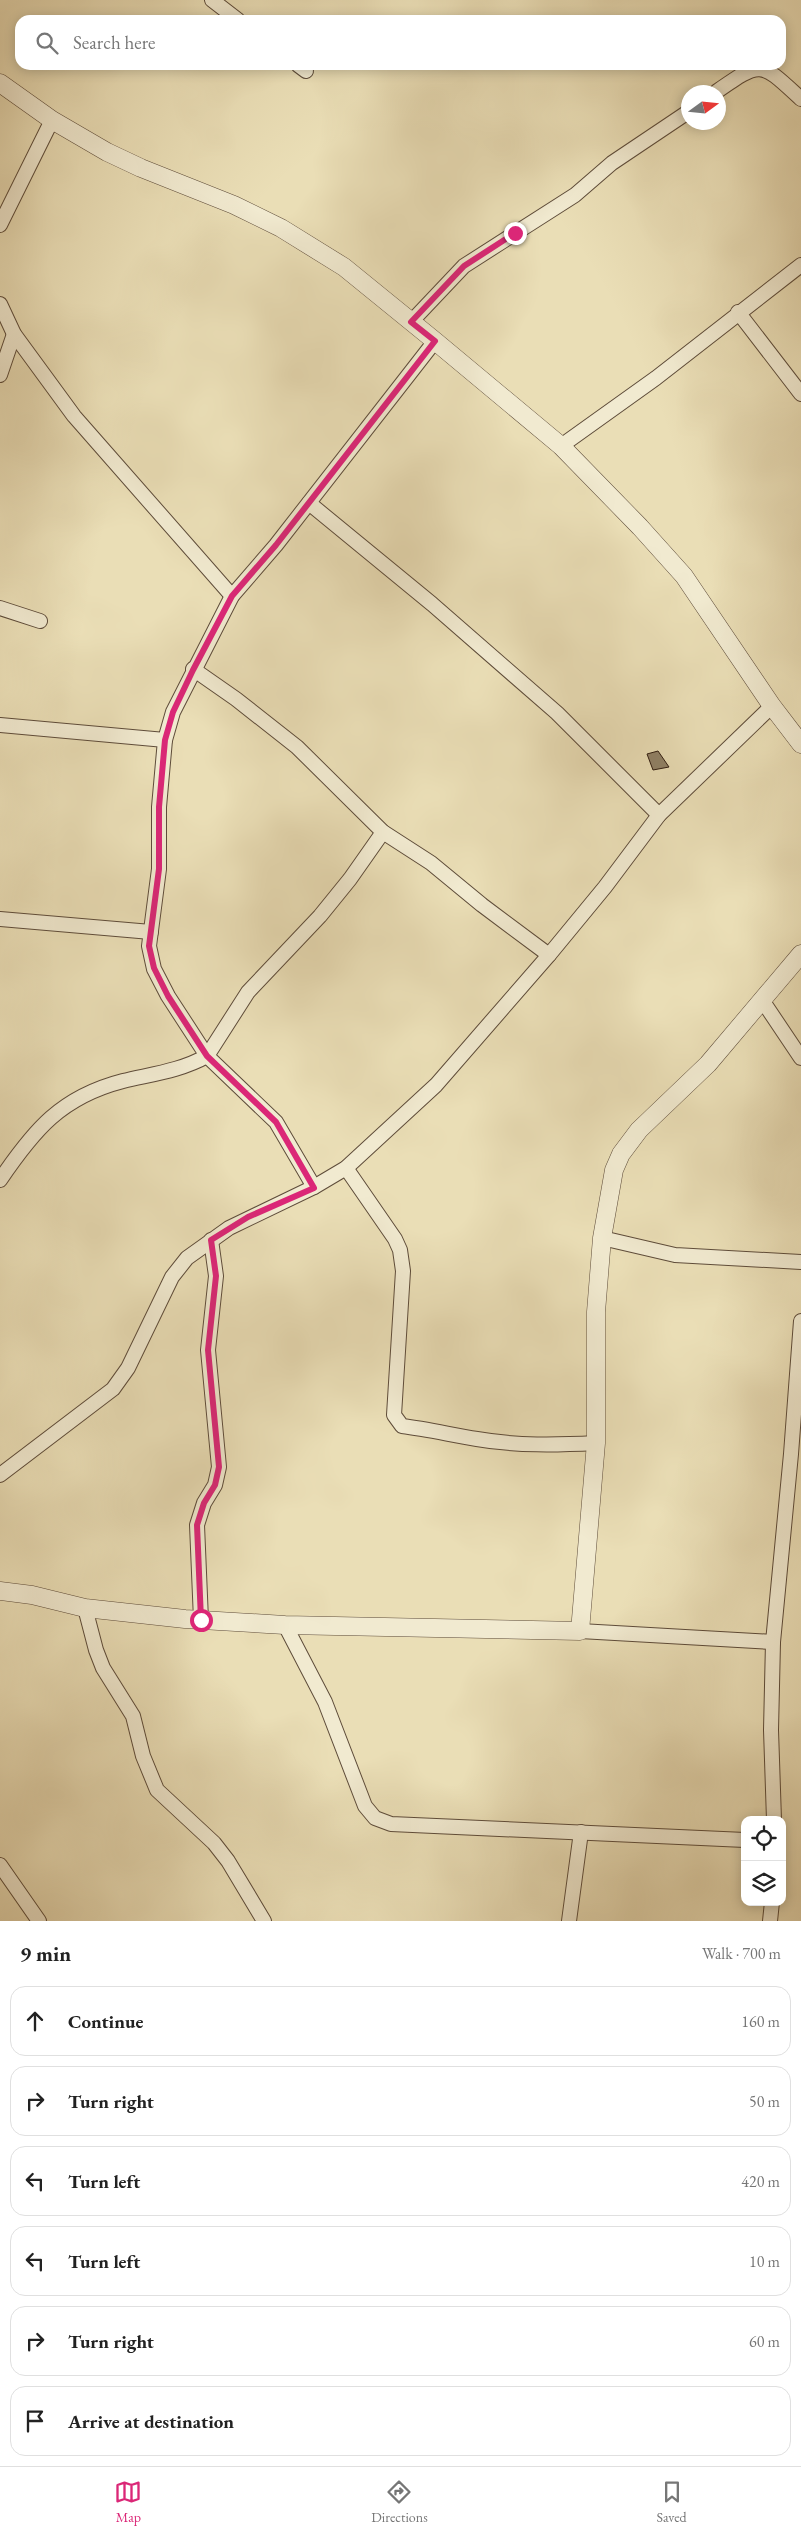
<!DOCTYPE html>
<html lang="en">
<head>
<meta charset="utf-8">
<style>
  :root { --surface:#fff; --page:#f6f6f6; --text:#222; --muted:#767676; --line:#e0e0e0; --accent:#db2777 }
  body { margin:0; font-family:"EB Garamond",serif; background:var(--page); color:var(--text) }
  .controls { position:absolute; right:15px; bottom:15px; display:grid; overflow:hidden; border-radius:10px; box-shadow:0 2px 12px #0003 }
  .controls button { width:45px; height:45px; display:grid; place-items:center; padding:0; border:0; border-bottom:1px solid var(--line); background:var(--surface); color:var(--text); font:25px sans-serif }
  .compass { position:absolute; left:681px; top:85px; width:45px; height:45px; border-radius:50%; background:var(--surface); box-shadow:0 2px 12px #0003; rotate:75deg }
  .stop { position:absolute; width:15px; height:15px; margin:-11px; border:4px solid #db2777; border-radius:50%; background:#fff }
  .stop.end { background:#db2777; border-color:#fff; box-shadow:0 1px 5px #0008 }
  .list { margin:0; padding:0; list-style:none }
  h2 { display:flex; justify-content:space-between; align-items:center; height:65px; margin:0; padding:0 20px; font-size:21px }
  h2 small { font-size:16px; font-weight:400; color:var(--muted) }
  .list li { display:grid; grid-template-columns:32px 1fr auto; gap:15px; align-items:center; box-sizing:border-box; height:70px; margin:0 10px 10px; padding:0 10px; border:1px solid var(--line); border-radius:15px }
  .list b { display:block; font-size:19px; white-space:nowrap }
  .list em { font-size:16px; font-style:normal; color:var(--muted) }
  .icon { flex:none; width:28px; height:28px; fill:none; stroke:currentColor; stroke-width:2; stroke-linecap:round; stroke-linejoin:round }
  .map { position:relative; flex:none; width:801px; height:1921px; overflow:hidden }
  .search { position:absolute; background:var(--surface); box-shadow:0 2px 12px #0003; left:15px; right:15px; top:15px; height:55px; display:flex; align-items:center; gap:12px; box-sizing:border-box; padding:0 18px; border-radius:15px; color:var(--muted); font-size:19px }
  .sheet { height:545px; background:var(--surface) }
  nav { display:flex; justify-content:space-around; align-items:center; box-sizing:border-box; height:70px; border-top:1px solid var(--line); background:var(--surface); font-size:14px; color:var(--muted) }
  nav a { display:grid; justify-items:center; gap:2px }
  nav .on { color:var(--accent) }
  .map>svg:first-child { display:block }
</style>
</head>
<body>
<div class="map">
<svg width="801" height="1921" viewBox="0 0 801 1921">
  <rect width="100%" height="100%" fill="#eadeb6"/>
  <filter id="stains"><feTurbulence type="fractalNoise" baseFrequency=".004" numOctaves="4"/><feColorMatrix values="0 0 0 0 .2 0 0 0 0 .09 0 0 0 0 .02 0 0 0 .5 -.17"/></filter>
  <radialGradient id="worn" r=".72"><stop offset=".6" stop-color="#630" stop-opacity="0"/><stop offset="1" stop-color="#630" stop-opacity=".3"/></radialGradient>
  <path fill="#908166" stroke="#2f1c10" d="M658,751L669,767L653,770L647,754Z"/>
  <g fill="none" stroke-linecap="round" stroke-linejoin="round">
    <defs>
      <g id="minor">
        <path d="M212,0L238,20"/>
        <path d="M298,65L306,71"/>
        <path d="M716,92C762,60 760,61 801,99"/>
        <path d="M0,225L52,120"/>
        <path d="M0,304L14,334L74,416L232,596"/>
        <path d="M738,312L801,394"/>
        <path d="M411,322L464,266L575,195L612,163L688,112"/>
        <path d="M0,375L14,334"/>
        <path d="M561,446L656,378L801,265"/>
        <path d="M309,503L432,604L557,713L659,815"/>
        <path d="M0,608L40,621"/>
        <path d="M193,669L236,699L297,747L383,832L431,863L482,905L549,955"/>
        <path d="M0,725L165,740"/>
        <path d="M0,919L151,932"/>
        <path d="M762,1000L801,1058"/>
        <path d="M346,1168L395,1239L400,1250L403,1271L394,1415L402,1426C427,1429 452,1435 477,1439C517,1446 557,1445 596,1443"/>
        <path d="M0,1180C34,1130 61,1097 123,1081C152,1074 180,1071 207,1056L168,996L154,969L149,946L159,869V807L165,740L173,712L232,596L276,545L435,341"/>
        <path d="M314,1187L276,1122L207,1056L248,992L320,916L350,879L383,832"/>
        <path d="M602,1238L675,1255L801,1262"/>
        <path d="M0,1475L113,1389L128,1368L172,1277L187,1258L229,1228L314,1187L346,1168L436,1085L549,955L605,887L659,815L772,706"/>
        <path d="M85,1608L96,1650L103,1668L133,1716L143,1756L157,1790L214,1843L228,1861L264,1921"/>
        <path d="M201,1620L197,1525L204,1503L215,1485L219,1467L208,1350L216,1276L211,1240"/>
        <path d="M285,1625L325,1702L365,1806L375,1818L391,1824L745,1840"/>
        <path d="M580,1631L773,1642"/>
        <path d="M774,1820L771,1730L773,1642L791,1454L801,1321"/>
        <path d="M0,1865L39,1921"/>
        <path d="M569,1921L581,1832"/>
        <path d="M770,1921L772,1902"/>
      </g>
      <g id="tertiary">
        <path d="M0,83L52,120L107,152L141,168L234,205L281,228L344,267L435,341L561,446L640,527L684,576L772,706L801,744"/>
        <path d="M0,1591L32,1595L85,1608L185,1619L285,1625L580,1631L596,1443V1312L602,1238L614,1170L621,1154L639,1130L708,1064L801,954"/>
      </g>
    </defs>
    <use href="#minor" stroke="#5e4c3a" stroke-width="16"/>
    <use href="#tertiary" stroke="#5e4c3a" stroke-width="19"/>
    <use href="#minor" stroke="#f1ead0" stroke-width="14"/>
    <use href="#tertiary" stroke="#f1ead0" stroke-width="18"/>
  </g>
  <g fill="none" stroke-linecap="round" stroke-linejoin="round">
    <path stroke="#db2777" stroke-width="6" d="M201,1620L197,1525L204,1503L215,1485L219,1467L208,1350L216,1276L211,1240L248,1217L314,1188L276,1122L207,1056L168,996L154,968L149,946L159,869V807L165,740L173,712L193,670L232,596L276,545L435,341L411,322L464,266L515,233"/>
  </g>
  <rect width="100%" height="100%" filter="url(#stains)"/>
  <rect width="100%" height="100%" fill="url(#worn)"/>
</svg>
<div class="controls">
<button><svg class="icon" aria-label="locate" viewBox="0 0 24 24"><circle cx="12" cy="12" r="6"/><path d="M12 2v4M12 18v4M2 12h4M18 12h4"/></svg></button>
<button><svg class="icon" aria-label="layers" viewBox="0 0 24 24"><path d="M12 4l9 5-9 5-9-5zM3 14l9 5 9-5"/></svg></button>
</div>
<svg class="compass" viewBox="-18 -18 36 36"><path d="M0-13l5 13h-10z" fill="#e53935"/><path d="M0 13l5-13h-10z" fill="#767676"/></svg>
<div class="stop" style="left:201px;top:1620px"></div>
<div class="stop end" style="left:515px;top:233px"></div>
<div class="search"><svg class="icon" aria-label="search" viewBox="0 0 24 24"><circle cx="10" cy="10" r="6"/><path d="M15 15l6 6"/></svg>Search here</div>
</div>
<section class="sheet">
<h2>9 min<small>Walk · 700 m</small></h2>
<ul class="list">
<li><svg class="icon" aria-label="ahead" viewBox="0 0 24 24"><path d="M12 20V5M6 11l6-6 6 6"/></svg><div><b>Continue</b></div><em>160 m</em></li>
<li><svg class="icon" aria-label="right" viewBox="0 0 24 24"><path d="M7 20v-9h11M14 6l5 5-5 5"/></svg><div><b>Turn right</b></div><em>50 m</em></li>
<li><svg class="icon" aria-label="left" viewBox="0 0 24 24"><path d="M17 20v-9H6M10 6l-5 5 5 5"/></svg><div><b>Turn left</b></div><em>420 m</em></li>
<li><svg class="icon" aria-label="left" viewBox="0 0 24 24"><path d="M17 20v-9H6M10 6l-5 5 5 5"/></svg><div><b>Turn left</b></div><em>10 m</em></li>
<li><svg class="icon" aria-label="right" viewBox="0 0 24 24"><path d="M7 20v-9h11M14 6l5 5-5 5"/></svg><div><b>Turn right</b></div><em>60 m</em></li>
<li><svg class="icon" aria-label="arrive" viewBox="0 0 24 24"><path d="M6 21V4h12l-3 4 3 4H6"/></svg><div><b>Arrive at destination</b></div></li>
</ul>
</section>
<nav>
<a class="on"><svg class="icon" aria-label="map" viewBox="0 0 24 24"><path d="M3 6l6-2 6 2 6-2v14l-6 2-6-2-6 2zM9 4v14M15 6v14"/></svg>Map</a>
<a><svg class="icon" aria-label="directions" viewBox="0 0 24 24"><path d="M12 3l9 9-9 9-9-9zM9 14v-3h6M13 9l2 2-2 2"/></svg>Directions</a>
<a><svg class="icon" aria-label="saved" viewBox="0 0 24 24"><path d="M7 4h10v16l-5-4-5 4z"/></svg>Saved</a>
</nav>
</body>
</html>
